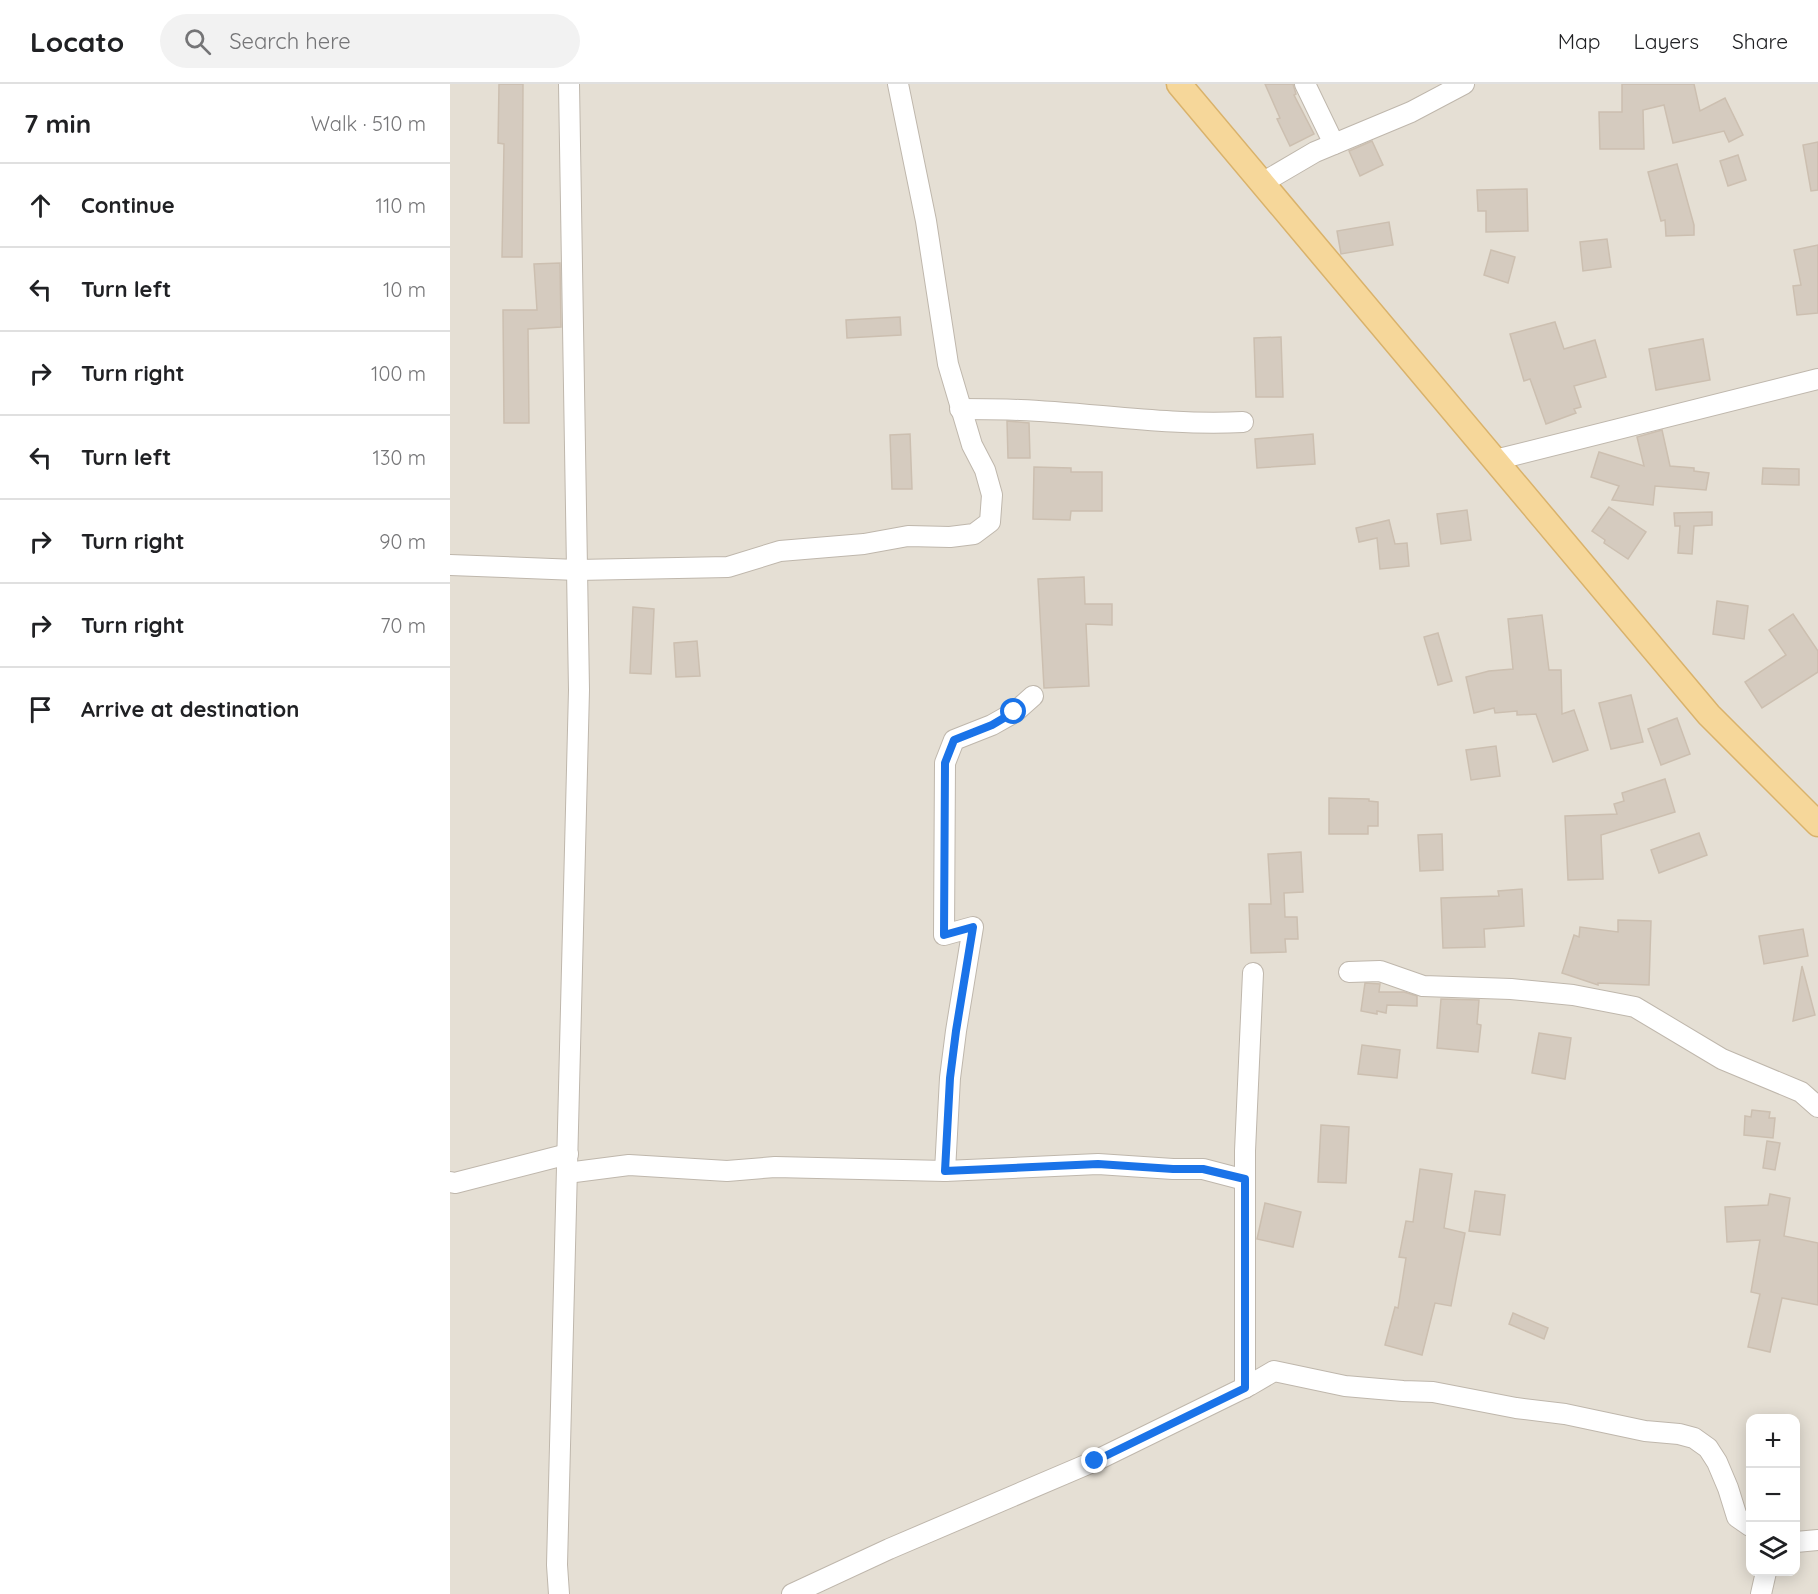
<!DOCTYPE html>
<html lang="en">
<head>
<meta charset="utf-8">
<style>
  :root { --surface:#fff; --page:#f2f2f2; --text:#202124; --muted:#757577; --line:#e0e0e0 }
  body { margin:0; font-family:Quicksand,sans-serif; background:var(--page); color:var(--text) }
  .controls { position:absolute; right:18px; bottom:18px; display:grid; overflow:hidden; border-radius:12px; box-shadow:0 3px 15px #0003 }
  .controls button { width:54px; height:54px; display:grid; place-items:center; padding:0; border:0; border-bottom:2px solid var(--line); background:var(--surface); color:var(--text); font:30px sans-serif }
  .stop { position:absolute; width:18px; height:18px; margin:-14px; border:4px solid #1a73e8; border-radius:50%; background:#fff }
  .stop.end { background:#1a73e8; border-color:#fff; box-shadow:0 2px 6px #0008 }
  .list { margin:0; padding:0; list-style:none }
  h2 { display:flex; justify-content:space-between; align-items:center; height:78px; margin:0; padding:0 24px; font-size:26px }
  h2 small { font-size:20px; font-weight:400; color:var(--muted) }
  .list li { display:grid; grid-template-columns:39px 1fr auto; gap:18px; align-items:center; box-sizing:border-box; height:84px; padding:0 24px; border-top:2px solid var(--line) }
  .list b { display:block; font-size:22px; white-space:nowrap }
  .list em { font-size:20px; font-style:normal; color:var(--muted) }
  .icon { flex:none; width:33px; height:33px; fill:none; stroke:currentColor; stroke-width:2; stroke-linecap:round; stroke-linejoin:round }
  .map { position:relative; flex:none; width:1368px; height:1510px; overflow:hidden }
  header { display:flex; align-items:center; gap:36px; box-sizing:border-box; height:84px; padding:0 30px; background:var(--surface); border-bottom:2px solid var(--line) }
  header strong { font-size:28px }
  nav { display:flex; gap:33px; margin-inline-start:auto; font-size:21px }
  .search { width:420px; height:54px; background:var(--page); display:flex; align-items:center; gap:15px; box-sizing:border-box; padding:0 21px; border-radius:33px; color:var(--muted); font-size:22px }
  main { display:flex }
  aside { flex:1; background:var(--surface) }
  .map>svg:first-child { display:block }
</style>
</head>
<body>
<header>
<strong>Locato</strong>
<div class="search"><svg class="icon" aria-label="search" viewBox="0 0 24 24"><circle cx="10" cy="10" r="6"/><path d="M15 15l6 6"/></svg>Search here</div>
<nav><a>Map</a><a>Layers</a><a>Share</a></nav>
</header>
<main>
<aside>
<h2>7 min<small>Walk · 510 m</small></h2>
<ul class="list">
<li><svg class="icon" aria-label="ahead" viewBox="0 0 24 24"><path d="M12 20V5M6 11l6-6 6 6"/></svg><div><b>Continue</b></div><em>110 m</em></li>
<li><svg class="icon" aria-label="left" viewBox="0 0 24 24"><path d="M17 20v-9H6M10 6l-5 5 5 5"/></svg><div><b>Turn left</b></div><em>10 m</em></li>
<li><svg class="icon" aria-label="right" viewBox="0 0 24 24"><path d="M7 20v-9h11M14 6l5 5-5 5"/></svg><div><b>Turn right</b></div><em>100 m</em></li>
<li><svg class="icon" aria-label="left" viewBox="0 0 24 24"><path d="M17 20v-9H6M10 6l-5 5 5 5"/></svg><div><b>Turn left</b></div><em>130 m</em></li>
<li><svg class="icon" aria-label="right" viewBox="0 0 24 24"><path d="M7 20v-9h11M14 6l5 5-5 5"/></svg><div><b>Turn right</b></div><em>90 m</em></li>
<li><svg class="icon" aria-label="right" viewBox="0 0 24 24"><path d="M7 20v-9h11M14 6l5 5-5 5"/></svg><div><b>Turn right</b></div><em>70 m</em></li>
<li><svg class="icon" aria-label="arrive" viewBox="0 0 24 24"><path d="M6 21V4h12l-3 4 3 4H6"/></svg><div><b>Arrive at destination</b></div></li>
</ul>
</aside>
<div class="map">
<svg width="1368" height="1510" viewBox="0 0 1368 1510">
  <rect width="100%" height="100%" fill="#f1ede5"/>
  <path fill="#e5dfd4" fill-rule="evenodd" d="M0,0H1368V1510H0ZM1300,1334H1346V1488H1300Z"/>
  <g fill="#d5cbbf" stroke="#ccbfb0" stroke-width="1.5">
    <path d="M49,0H73L72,173H52L54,60L48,59Z"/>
    <path d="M815,0H843L846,10L844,11L864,50L840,62L827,35L830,34Z"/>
    <path d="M1172,0H1244L1250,27L1275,14L1293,51L1279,58L1274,47L1223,59L1214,21L1193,26L1194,65H1150L1149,28H1172Z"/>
    <path d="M922,57L933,81L910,92L899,67Z"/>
    <path d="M1368,58V106L1361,107L1353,61Z"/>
    <path d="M1288,71L1296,96L1278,102L1270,77Z"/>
    <path d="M1227,80L1244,141V151L1216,152L1215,136L1211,137L1198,88Z"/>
    <path d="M1077,105L1078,147L1036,148V127H1028L1027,106Z"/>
    <path d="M939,138L943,161L891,170L887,147Z"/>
    <path d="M1157,155L1161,183L1133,187L1130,158Z"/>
    <path d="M1368,161V229L1347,231L1343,202L1351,201L1344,166Z"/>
    <path d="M1041,166L1065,173L1058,199L1034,191Z"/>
    <path d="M110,179L111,243L78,245L79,339H54L53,226H87L84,180Z"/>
    <path d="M450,233L451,251L397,254L396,236Z"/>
    <path d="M1105,238L1114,265L1145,256L1156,293L1124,302L1131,323L1124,325L1126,329L1096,340L1080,295L1074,297L1060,250Z"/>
    <path d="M831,253L833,313H806L804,254Z"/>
    <path d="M1253,255L1260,296L1206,306L1199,265Z"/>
    <path d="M557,337L579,339L580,374H558Z"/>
    <path d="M1212,346L1220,382L1244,384V387L1259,389L1256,406L1205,402L1203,421L1162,416L1169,402L1141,393L1149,368L1194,382L1187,353Z"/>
    <path d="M460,350L462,405H442L440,351Z"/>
    <path d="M863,350L865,380L807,384L805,355Z"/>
    <path d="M584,383L621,384V388H652V427H621L620,436L583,435Z"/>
    <path d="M1313,384L1349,385V401L1312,400Z"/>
    <path d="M1159,423L1196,448L1178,475L1154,459L1155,456L1142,447Z"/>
    <path d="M1017,426L1021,456L991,460L987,430Z"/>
    <path d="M1262,428V441L1244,442L1242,470L1228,469L1230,442H1225L1224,429Z"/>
    <path d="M939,436L945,460L957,459L959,482L930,485L927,454L909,458L906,444Z"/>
    <path d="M634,493L635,520H662V541L636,540L639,602L594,604L588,495Z"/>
    <path d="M1267,517L1298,522L1294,555L1263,550Z"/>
    <path d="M183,523L204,525L201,590L180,589Z"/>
    <path d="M1343,530L1368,567V588L1312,624L1295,598L1336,571L1319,546Z"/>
    <path d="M1092,531L1099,586H1111L1112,630L1124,626L1138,666L1103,678L1086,630L1067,631V627L1045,629L1044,624L1024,629L1016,593L1039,587L1063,585L1058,535Z"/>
    <path d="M988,549L1002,597L988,601L974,553Z"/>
    <path d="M247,557L250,592L226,593L224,559Z"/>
    <path d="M1181,611L1193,658L1161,665L1149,619Z"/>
    <path d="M1227,634L1240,670L1211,681L1198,645Z"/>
    <path d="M1046,662L1050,692L1021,696L1016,666Z"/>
    <path d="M1215,695L1225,728L1151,751L1153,795L1118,796L1115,732L1167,730L1164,720L1174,717L1172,709Z"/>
    <path d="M879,714L919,715V717L928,718V742H918V750H879Z"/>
    <path d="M1249,749L1257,771L1209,789L1201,766Z"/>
    <path d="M992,750L993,786L970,787L968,751Z"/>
    <path d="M851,768L853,808L834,809L835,833H847L848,855H835L836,868L801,869L799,820H821L818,770Z"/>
    <path d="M1072,805L1074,842L1034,845L1035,863L993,864L991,814L1049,812L1048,807Z"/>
    <path d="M1168,836L1201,837L1199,901L1148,899V901L1112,889L1124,851L1129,853L1130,843L1168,848Z"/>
    <path d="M1353,845L1358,872L1314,880L1309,852Z"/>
    <path d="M1352,882L1365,931L1343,937Z"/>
    <path d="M915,899L930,900L929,908H954L967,912V922L937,921L936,929L927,927V930L911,927Z"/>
    <path d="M991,915L1029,916L1027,940L1031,941L1028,968L987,964Z"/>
    <path d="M1089,949L1121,954L1115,995L1082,989Z"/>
    <path d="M912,961L950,966L947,994L908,990Z"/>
    <path d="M1302,1026L1320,1028L1319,1034H1325L1323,1054L1294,1051L1295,1032L1301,1033Z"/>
    <path d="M871,1041L899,1043L896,1099L868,1098Z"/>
    <path d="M1317,1057L1330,1059L1325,1086L1313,1084Z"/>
    <path d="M970,1085L1002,1090L994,1144L1015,1149L1001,1222L985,1219L972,1271L935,1261L945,1223L948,1224L956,1174L949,1173L956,1137L963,1138Z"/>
    <path d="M1025,1107L1055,1111L1050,1151L1019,1147Z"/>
    <path d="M1320,1110L1340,1114L1334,1152L1368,1159V1221L1332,1214L1320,1268L1298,1263L1310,1210L1301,1208L1310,1156L1277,1158L1275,1123L1318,1121Z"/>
    <path d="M815,1119L851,1128L843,1163L807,1155Z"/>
    <path d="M1063,1229L1098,1244L1094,1255L1059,1240Z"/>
  </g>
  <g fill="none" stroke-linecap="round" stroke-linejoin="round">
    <defs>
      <g id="minor">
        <path d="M855,0L884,60"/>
        <path d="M812,99L865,68L961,28L1014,0"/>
        <path d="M510,325C530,325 550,325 570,326C644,329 718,342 793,338"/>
        <path d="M1045,376L1368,295"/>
        <path d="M0,481L127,486L278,483L330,467L414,460L458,452L500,453L524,450L540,438L542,411L535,386L522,361L498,280L476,137L448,0"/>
        <path d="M899,888L930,887L973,902L1061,905L1123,911L1185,923L1272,975L1351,1008L1368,1023"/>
        <path d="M495,1087L500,994L506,947L523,843L494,851L495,679L504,656L542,641L565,628L583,612"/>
        <path d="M117,1089L179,1081L277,1087L325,1083L495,1087L648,1080L723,1085H753L795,1096"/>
        <path d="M0,1098L5,1099L118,1070"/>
        <path d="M795,1304V1067L803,889"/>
        <path d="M1346,1458L1368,1456"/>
        <path d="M109,1510L107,1481L129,606L119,0"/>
        <path d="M342,1510L439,1465L645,1377L800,1301L824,1287L895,1302L953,1307L983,1308L1066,1324L1115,1330L1195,1347L1229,1350L1244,1354L1258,1364L1267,1378L1278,1404L1287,1433L1300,1442"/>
        <path d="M1311,1510L1316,1488"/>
      </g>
      <path id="major" d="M729,0L1259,631L1368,740"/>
    </defs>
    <use href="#minor" stroke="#bfb7ac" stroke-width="22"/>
    <use href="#major" stroke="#d9b26b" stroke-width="27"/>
    <use href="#minor" stroke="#fff" stroke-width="20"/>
    <use href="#major" stroke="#f6d79a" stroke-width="24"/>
  </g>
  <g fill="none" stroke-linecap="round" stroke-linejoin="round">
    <path stroke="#1a73e8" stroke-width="8" d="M564,628L542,641L504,656L495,679L494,851L523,843L506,947L500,994L495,1087L648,1080L723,1085H753L795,1095V1304L645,1377"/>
  </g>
</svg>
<div class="controls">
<button>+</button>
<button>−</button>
<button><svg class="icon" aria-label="layers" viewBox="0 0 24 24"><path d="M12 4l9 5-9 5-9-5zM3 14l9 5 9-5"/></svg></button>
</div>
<div class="stop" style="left:564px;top:628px"></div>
<div class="stop end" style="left:645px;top:1377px"></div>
</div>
</main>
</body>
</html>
